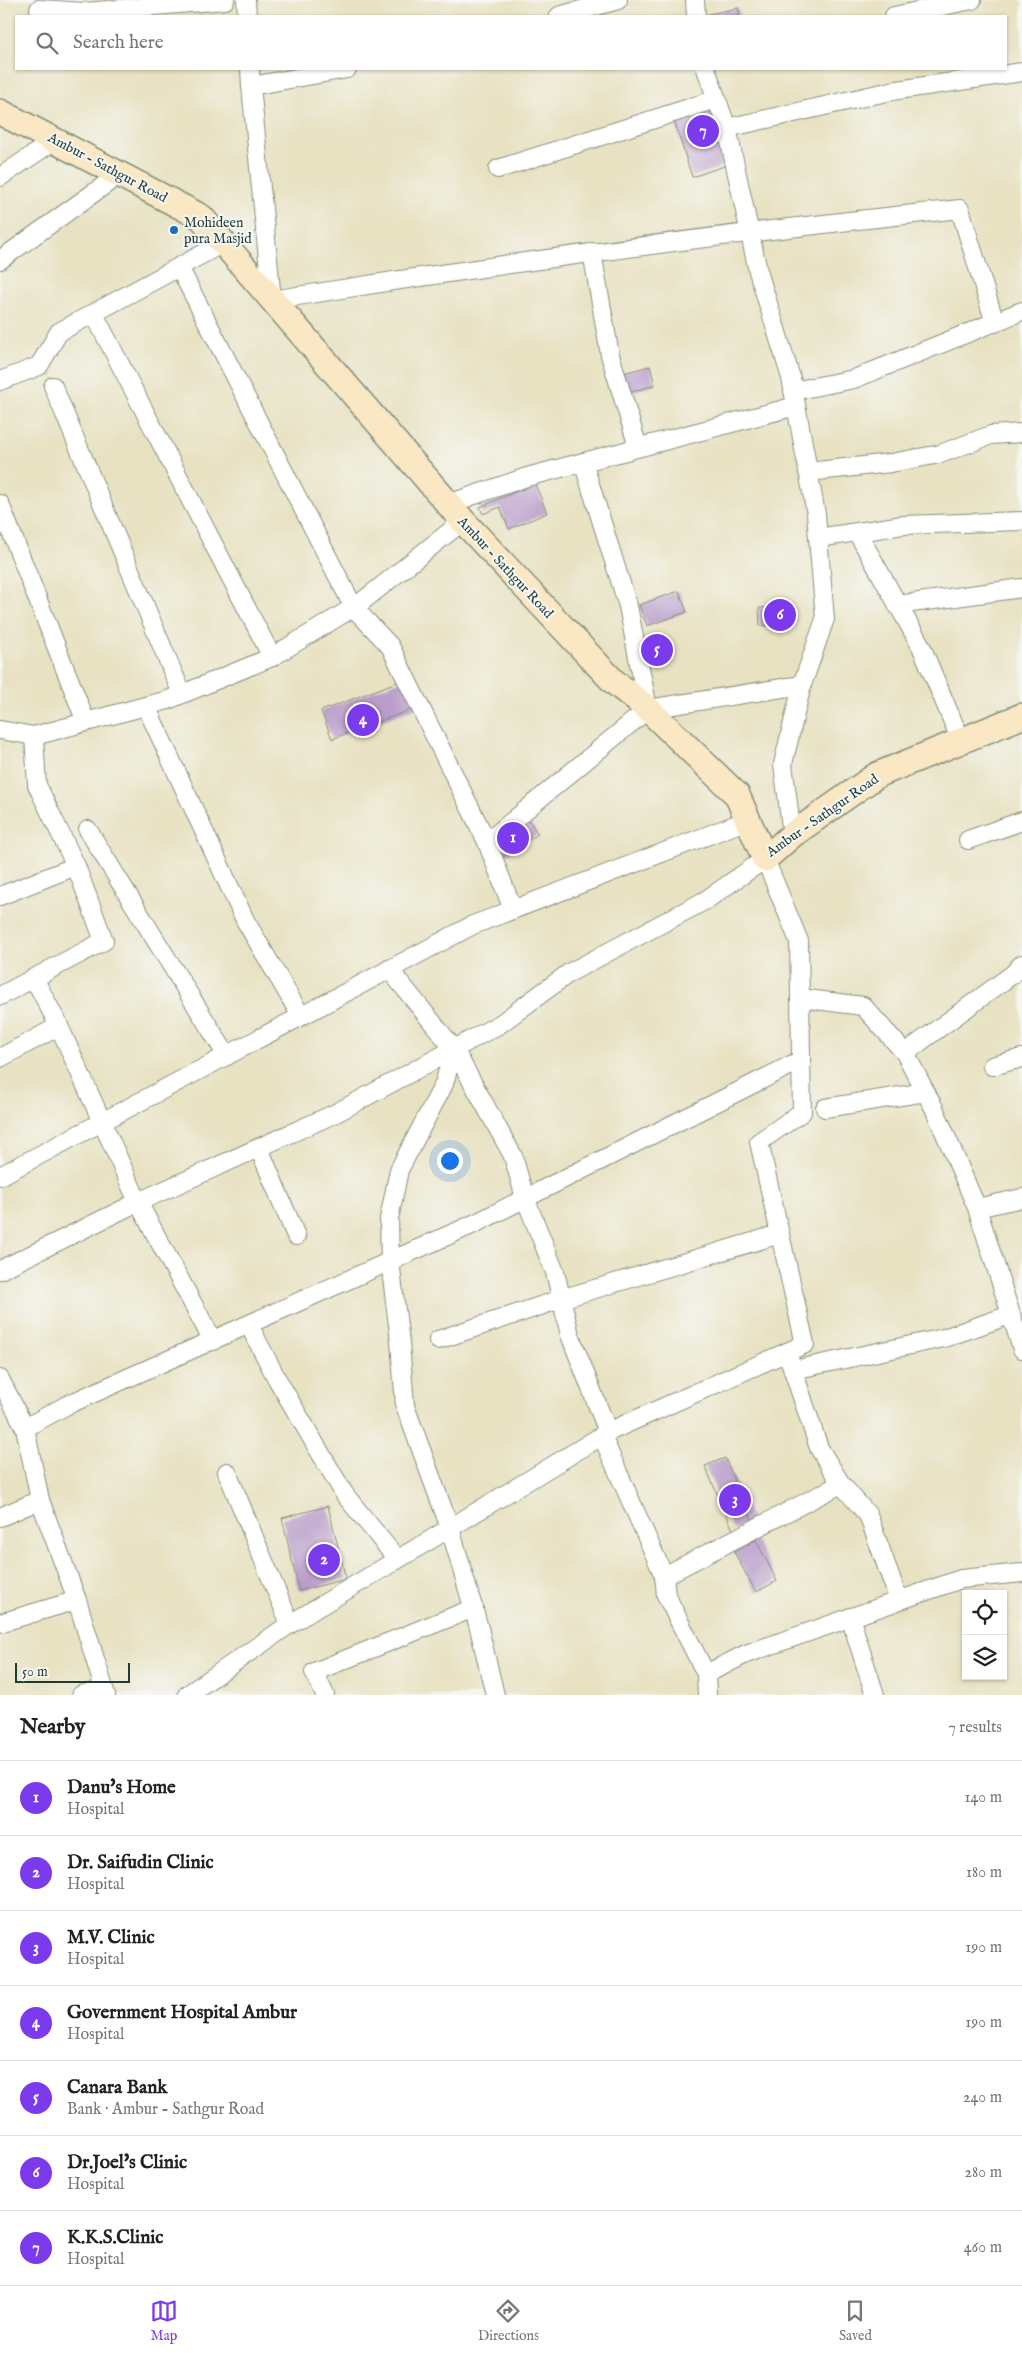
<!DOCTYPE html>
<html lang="en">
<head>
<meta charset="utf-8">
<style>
  :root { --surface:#fff; --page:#f2f2f2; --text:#222; --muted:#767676; --line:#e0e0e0; --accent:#7c3aed }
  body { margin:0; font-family:"IM FELL English",serif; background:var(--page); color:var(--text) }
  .controls { position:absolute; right:15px; bottom:15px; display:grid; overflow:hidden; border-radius:0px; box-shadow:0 1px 4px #0004 }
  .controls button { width:45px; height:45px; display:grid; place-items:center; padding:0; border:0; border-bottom:1px solid var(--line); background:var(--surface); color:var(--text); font:25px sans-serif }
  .scale { position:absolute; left:15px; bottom:12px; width:115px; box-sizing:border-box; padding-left:5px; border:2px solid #1f3d34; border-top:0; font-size:14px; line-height:18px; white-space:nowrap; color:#1f3d34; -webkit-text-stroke:4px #f6f6f2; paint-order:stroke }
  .you { position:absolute; left:449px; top:1160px; width:18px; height:18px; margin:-12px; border:4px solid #fff; border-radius:50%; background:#1a73e8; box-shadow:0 0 0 8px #1a73e833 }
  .badge { display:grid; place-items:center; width:32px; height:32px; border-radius:50%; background:var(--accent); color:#fff; font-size:16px; font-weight:700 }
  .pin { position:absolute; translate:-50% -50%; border:2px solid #fff; box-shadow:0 1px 5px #0006 }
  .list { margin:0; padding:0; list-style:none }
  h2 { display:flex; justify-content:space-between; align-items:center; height:65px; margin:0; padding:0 20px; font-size:21px }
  h2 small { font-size:16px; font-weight:400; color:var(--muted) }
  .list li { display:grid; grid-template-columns:32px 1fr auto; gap:15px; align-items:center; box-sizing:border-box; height:75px; padding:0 20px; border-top:1px solid var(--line) }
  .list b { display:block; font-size:19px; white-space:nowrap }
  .list p { margin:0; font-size:16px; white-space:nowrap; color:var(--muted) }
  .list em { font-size:16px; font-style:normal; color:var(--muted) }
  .icon { flex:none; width:28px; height:28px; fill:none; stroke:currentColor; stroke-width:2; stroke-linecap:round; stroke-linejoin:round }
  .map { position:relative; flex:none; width:1022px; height:1695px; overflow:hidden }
  .search { position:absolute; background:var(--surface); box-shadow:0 1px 4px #0004; left:15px; right:15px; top:15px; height:55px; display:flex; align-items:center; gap:12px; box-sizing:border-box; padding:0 18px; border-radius:0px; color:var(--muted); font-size:19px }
  .sheet { height:590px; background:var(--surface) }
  nav { display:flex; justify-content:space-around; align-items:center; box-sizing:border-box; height:70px; border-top:1px solid var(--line); background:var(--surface); font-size:14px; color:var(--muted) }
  nav a { display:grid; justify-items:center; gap:2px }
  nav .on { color:var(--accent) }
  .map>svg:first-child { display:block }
</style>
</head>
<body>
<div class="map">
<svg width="1022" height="1695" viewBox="0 0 1022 1695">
  <rect width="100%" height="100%" fill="#f6f6f2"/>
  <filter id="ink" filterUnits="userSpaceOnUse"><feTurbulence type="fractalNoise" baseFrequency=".02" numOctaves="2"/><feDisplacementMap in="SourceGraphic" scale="10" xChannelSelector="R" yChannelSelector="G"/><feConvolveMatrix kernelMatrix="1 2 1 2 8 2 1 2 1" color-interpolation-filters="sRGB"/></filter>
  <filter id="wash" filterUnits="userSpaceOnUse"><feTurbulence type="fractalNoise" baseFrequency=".0096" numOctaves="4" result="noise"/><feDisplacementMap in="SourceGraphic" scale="20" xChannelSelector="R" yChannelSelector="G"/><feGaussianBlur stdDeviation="1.12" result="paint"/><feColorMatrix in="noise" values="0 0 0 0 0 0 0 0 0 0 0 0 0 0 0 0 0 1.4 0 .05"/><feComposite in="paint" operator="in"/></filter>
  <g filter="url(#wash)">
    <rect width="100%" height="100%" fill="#e8e2c2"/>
    <g id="blocks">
      <g fill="#b99dcb">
        <path d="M738,8L740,16H705V15Z"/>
        <path d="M710,109L727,165L692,177L674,120Z"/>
        <path d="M650,366L655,385L618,396L612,376Z"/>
        <path d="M535,484L547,513L509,529L500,507L483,514L480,507Z"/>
        <path d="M679,591L687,612L647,626L639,605Z"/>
        <path d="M791,606L792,624L760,626L759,608Z"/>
        <path d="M410,677L421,706L332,739L321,711Z"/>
        <path d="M522,810L538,834L503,857L487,833Z"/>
        <path d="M725,1458L753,1522L733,1530L705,1466Z"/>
        <path d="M328,1506L346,1579L299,1591L282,1518Z"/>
        <path d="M756,1540L777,1581L756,1592L734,1552Z"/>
      </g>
    </g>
  </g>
  <g filter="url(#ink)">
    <use href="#blocks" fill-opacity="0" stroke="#84907b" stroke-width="1"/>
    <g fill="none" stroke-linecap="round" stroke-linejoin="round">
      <defs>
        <g id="street">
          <path d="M246,0L247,16"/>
          <path d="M695,0L696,16"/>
          <path d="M39,9L85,12L225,0"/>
          <path d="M559,16L618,0"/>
          <path d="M894,16L972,0"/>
          <path d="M250,69L251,86"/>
          <path d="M347,69L251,86L272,300C501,263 729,233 960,209L995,323"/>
          <path d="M706,69L727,128L758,271L791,378L816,514L825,619L802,685L783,764L792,835"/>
          <path d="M727,128L891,91L1022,72"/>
          <path d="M498,169L717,99"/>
          <path d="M0,177L55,140"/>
          <path d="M592,252L610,355L638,447"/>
          <path d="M0,260L120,174"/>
          <path d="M179,267L354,608L390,646L487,842L513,910"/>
          <path d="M94,314L272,657"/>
          <path d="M0,381L39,366L59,332L223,243"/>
          <path d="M53,386L182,694"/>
          <path d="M793,391L854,379L1022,311"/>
          <path d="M583,462L628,606L648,709"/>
          <path d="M808,472L891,463L940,454L991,435L1022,433"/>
          <path d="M0,504L86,722"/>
          <path d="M448,504L527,477L796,406"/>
          <path d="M857,532L921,646L961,741"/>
          <path d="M818,538L903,525L1022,521"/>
          <path d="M897,605L1022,588"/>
          <path d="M146,706L245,920L301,1016"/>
          <path d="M0,730L34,736L86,722L168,700L272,657L359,604L463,521"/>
          <path d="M88,830L227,1056"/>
          <path d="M968,840L1022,821"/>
          <path d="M487,842L648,709L802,685"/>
          <path d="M0,896L76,866"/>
          <path d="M389,969L454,1049L513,1156L525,1198L555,1272L570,1335L608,1432"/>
          <path d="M34,978L59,1026L138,1202L213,1341"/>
          <path d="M0,996L104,941L76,866L37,785L34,736"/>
          <path d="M800,998L863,1006L905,1053L934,1108L977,1208L1022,1349"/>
          <path d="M905,1053L1013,974L1022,964"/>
          <path d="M0,1058L59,1026"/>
          <path d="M992,1066L1022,1058"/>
          <path d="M825,1108L926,1092"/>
          <path d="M259,1148L296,1236"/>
          <path d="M0,1176L473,925L748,820"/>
          <path d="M977,1208L1022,1198"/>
          <path d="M0,1270L138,1202L336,1113L454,1049"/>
          <path d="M249,1325L277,1379L345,1495L397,1559"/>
          <path d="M438,1340L561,1299L780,1234"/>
          <path d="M787,1352L819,1448L841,1484L868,1515L899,1600"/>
          <path d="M793,1370L944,1338L1010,1315"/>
          <path d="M0,1379L25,1428L40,1500L77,1600L106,1695"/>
          <path d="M25,1428L67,1405L476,1223L801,1060"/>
          <path d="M602,1436L664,1576L666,1595L706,1674"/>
          <path d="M227,1472L290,1624"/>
          <path d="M0,1517L40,1500"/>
          <path d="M664,1576L841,1484"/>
          <path d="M850,1617L875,1695"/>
          <path d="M0,1623L77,1600"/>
          <path d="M81,1695L104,1689"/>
          <path d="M187,1695L290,1624L450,1528L405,1406L400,1342L390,1261L389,1219L399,1170L444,1084L454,1049L500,1024L569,973L706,900L765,859L799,941L802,1112L759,1142L805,1344L608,1432L450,1528L479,1628L495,1695"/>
          <path d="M325,1695L314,1672L474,1608"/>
          <path d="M707,1695L706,1674L746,1654L961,1579L1022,1573"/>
        </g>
        <path id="secondary" d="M0,112L201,217L463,521L613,681L648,709L737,795L765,859L792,835L877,775L1022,716"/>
      </defs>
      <use href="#street" stroke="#84907b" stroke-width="20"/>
      <use href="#secondary" stroke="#84907b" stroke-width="28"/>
      <use href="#street" stroke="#fff" stroke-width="18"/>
      <use href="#secondary" stroke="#fae7c3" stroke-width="25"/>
    </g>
  </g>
  <circle fill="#1f6fb2" stroke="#f6f6f2" stroke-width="2" cx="174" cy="230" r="5"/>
  <g text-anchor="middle" stroke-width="4" stroke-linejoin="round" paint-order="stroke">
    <g font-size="14" fill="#1f3d34" stroke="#f6f6f2">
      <text transform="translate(108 167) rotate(28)" y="5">Ambur - Sathgur Road</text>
      <text transform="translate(506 567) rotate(47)" y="5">Ambur - Sathgur Road</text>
      <text transform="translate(822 815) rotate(-35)" y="5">Ambur - Sathgur Road</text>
    </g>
    <g font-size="14" fill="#1f3d34" stroke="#f6f6f2" text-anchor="start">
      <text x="184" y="227">Mohideen<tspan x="184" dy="16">pura Masjid</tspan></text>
    </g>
  </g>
</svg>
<div class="controls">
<button><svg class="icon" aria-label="locate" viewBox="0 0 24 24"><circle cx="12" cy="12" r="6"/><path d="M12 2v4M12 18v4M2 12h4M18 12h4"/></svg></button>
<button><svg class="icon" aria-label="layers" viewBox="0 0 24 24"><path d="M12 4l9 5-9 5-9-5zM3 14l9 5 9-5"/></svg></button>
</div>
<div class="scale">50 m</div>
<div class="you"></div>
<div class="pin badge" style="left:513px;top:838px">1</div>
<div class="pin badge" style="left:324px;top:1560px">2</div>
<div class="pin badge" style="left:735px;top:1500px">3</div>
<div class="pin badge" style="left:363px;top:720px">4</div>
<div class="pin badge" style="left:657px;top:650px">5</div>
<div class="pin badge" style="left:780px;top:615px">6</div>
<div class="pin badge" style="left:703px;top:131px">7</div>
<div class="search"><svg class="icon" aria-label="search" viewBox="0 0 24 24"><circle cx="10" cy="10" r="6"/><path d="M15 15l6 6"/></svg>Search here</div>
</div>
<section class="sheet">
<h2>Nearby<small>7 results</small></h2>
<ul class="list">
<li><span class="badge">1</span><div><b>Danu's Home</b><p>Hospital</p></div><em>140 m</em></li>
<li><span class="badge">2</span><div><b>Dr. Saifudin Clinic</b><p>Hospital</p></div><em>180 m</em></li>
<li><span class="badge">3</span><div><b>M.V. Clinic</b><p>Hospital</p></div><em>190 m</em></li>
<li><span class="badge">4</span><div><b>Government Hospital Ambur</b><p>Hospital</p></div><em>190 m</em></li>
<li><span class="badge">5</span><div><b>Canara Bank</b><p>Bank · Ambur - Sathgur Road</p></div><em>240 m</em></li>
<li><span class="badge">6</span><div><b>Dr.Joel's Clinic</b><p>Hospital</p></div><em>280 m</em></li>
<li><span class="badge">7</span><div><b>K.K.S.Clinic</b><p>Hospital</p></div><em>460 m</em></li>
</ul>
</section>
<nav>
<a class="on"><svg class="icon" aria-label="map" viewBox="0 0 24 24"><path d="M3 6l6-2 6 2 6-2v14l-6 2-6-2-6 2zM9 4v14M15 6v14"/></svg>Map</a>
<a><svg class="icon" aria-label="directions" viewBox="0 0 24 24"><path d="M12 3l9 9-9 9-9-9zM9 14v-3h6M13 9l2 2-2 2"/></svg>Directions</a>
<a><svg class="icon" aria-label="saved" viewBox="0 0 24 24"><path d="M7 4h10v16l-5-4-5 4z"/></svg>Saved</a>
</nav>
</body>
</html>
